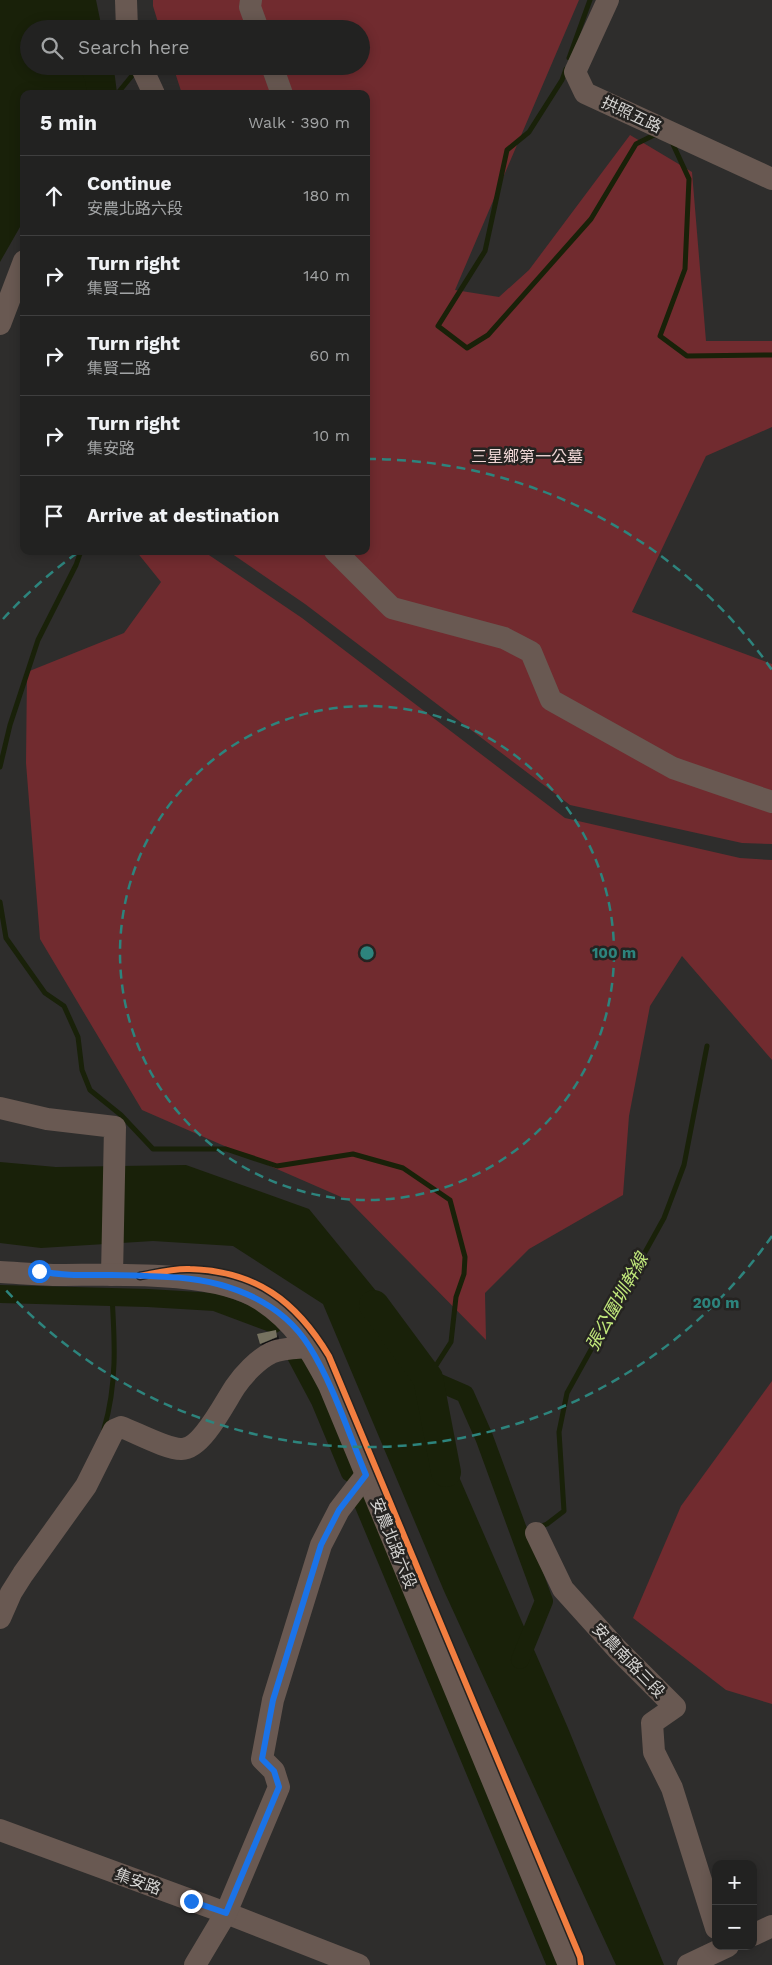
<!DOCTYPE html>
<html lang="en">
<head>
<meta charset="utf-8">
<style>
  :root { --surface:#222221; --page:#2e2f2e; --text:#f1f3f6; --muted:#a2a4a5; --line:#3f3f3f }
  body { margin:0; font-family:"Work Sans","Noto Sans TC",sans-serif; background:var(--page); color:var(--text) }
  .controls { position:absolute; right:15px; bottom:15px; display:grid; overflow:hidden; border-radius:10px; box-shadow:0 2px 12px #0003 }
  .controls button { width:45px; height:45px; display:grid; place-items:center; padding:0; border:0; border-bottom:1px solid var(--line); background:var(--surface); color:var(--text); font:25px sans-serif }
  .stop { position:absolute; width:15px; height:15px; margin:-11px; border:4px solid #1a73e8; border-radius:50%; background:#fff }
  .stop.end { background:#1a73e8; border-color:#fff; box-shadow:0 1px 5px #0008 }
  .list { margin:0; padding:0; list-style:none }
  h2 { display:flex; justify-content:space-between; align-items:center; height:65px; margin:0; padding:0 20px; font-size:21px }
  h2 small { font-size:16px; font-weight:400; color:var(--muted) }
  .list li { display:grid; grid-template-columns:32px 1fr auto; gap:15px; align-items:center; box-sizing:border-box; height:80px; padding:0 20px; border-top:1px solid var(--line) }
  .list b { display:block; font-size:19px; white-space:nowrap }
  .list p { margin:0; font-size:16px; white-space:nowrap; color:var(--muted) }
  .list em { font-size:16px; font-style:normal; color:var(--muted) }
  .icon { flex:none; width:28px; height:28px; fill:none; stroke:currentColor; stroke-width:2; stroke-linecap:round; stroke-linejoin:round }
  .map { position:relative; flex:none; width:772px; height:1965px; overflow:hidden }
  .search { position:absolute; background:var(--surface); box-shadow:0 2px 12px #0003; left:20px; top:20px; width:350px; height:55px; display:flex; align-items:center; gap:12px; box-sizing:border-box; padding:0 18px; border-radius:28px; color:var(--muted); font-size:19px }
  .panel { position:absolute; background:var(--surface); box-shadow:0 2px 12px #0003; left:20px; top:90px; width:350px; height:465px; border-radius:10px }
  .map>svg:first-child { display:block }
</style>
</head>
<body>
<div class="map">
<svg width="772" height="1965" viewBox="0 0 772 1965">
  <defs>
    <filter id="shadow"><feDropShadow dx="3" dy="5.5" stdDeviation="1" flood-color="#0009"/></filter>
  </defs>
  <rect width="100%" height="100%" fill="#2e2d2c"/>
  <g fill="#712b2f">
    <path d="M153,0H579L455,290L499,297L529,270L630,135L692,172L706,341H772V427L706,456L632,612L772,664V844L742,843L570,805L305,604L228,551H366V94H182L173,66H361V29H160L153,6Z"/>
    <path d="M136,551H203L302,618L565,818L740,858L772,860V1060L682,956L650,1006L629,1116L623,1195L529,1249L485,1293L486,1340L348,1200L142,1110L40,939L26,763L27,672L124,633L161,582Z"/>
    <path d="M772,1381V1704L726,1690L633,1618L681,1506Z"/>
  </g>
  <g fill="#192109">
    <path d="M0,0H96L102,29H29V66H109L94,94H24V220L0,262Z"/>
    <path d="M0,1162L56,1167L186,1165L309,1209L381,1297L568,1728L664,1965H616L444,1591L323,1304L233,1246L153,1241L41,1248L0,1243Z"/>
  </g>
  <g fill="none" stroke-linecap="round" stroke-linejoin="round">
    <g stroke="#192109" stroke-width="5">
      <path d="M569,58L590,0"/>
      <path d="M566,69L562,80L529,132L507,150L485,251L438,326L467,348L488,335L591,219L636,144L654,135L658,136"/>
      <path d="M117,94L135,72"/>
      <path d="M671,140L689,179L685,269L660,336L687,356L772,355"/>
      <path d="M0,767L10,725L38,640L76,565L81,551"/>
      <path d="M0,902L6,938L45,993L64,1006L78,1037L82,1070L90,1090L121,1115L153,1149H226L277,1166L353,1154L403,1168L450,1200L465,1257L464,1274L456,1297L451,1342L428,1378"/>
      <path d="M104,1429C117,1384 115,1343 112,1297"/>
      <path d="M539,1527L547,1524L564,1511L559,1432L567,1393L664,1218L684,1165L707,1046"/>
      <path d="M519,1533L531,1529"/>
    </g>
    <g stroke="#192109" stroke-width="18">
      <path d="M0,1294L148,1298L215,1302L274,1324"/>
      <path d="M296,1356L320,1401L350,1473"/>
      <path d="M428,1378L465,1394L484,1437L544,1601L520,1660"/>
      <path d="M362,1501L556,1965"/>
    </g>
    <g stroke="#192109" stroke-width="30">
      <path d="M95,66L100,78L102,94"/>
      <path d="M374,1305L428,1378L446,1472"/>
    </g>
  </g>
  <path fill="#767260" filter="url(#shadow)" d="M276,1330L277,1337L260,1344L257,1334Z"/>
  <g fill="none" stroke-linecap="round" stroke-linejoin="round">
    <g stroke="#695952" stroke-width="22">
      <path d="M126,0L127,29"/>
      <path d="M251,0L250,7L258,29"/>
      <path d="M608,0L575,72L585,93L772,179"/>
      <path d="M141,66L154,94"/>
      <path d="M272,66L282,94"/>
      <path d="M0,324L24,261"/>
      <path d="M335,551L392,608L504,638L531,652L551,700L673,768L772,802"/>
      <path d="M0,1108L47,1119L115,1127L112,1275"/>
      <path d="M0,1272C20,1273 40,1275 61,1275C116,1275 215,1270 261,1300C296,1323 310,1349 329,1385L569,1965"/>
      <path d="M536,1533L563,1589L617,1649L675,1707L652,1723L654,1752L672,1788L716,1928"/>
      <path d="M0,1618L11,1593L23,1574L86,1486L114,1430L121,1427C135,1432 168,1450 182,1449C202,1449 225,1402 235,1387C243,1375 258,1359 271,1353C281,1348 298,1348 309,1347"/>
      <path d="M0,1830L226,1913L359,1965"/>
      <path d="M753,1935L772,1926"/>
      <path d="M195,1965L226,1913L279,1787L274,1771L262,1759L273,1700L321,1545L339,1510L366,1475"/>
      <path d="M688,1965L728,1946"/>
    </g>
    <defs>
      <path id="cycleway" d="M140,1276C156,1273 174,1268 190,1269C256,1271 296,1301 329,1356L580,1957L581,1965"/>
    </defs>
    <use href="#cycleway" stroke="#252321" stroke-width="9"/>
    <use href="#cycleway" stroke="#f27e40" stroke-width="6"/>
  </g>
  <g fill="none" stroke-linecap="round" stroke-linejoin="round">
    <path stroke="#1a73e8" stroke-width="6" d="M39,1271C63,1276 86,1275 111,1275C130,1275 149,1276 168,1277C221,1279 279,1298 309,1346C334,1386 348,1432 366,1475L339,1510L321,1545L273,1700L262,1759L274,1771L279,1787L226,1913L191,1901"/>
  </g>
  <g fill="none" stroke="#2d847d" stroke-width="2.5" stroke-dasharray="9 6">
    <circle cx="367" cy="953" r="247"/>
    <path d="M772 1236A494 494 0 0 1 3 1287M3 619A494 494 0 0 1 77 553M367 459A494 494 0 0 1 772 670"/>
  </g>
  <g text-anchor="middle" stroke-width="5" stroke-linejoin="round" paint-order="stroke">
    <g font-size="16" fill="#d4d3d1" stroke="#252321">
      <text transform="translate(632 114) rotate(25)" y="6">拱照五路</text>
      <text transform="translate(394 1543) rotate(68)" y="6">安農北路六段</text>
      <text transform="translate(629 1660) rotate(46)" y="6">安農南路三段</text>
      <text transform="translate(138 1881) rotate(20)" y="6">集安路</text>
    </g>
    <g font-size="16" fill="#f0d7d6" stroke="#252321">
      <text x="527" y="462">三星鄉第一公墓</text>
    </g>
    <g font-size="18" font-style="italic" fill="#c1e87b" stroke="#252321">
      <text transform="translate(617 1302) rotate(-61)" y="6">張公圍圳幹線</text>
    </g>
  </g>
  <circle cx="367" cy="953" r="8" fill="#2d847d" stroke="#252321" stroke-width="2.5"/>
  <g font-size="15" text-anchor="middle" font-weight="bold" fill="#2d847d" stroke="#252321" stroke-width="5" stroke-linejoin="round" paint-order="stroke">
    <text x="614" y="958">100 m</text>
    <text x="716" y="1308">200 m</text>
  </g>
</svg>
<div class="controls">
<button>+</button>
<button>−</button>
</div>
<div class="stop" style="left:39px;top:1271px"></div>
<div class="stop end" style="left:191px;top:1901px"></div>
<div class="search"><svg class="icon" aria-label="search" viewBox="0 0 24 24"><circle cx="10" cy="10" r="6"/><path d="M15 15l6 6"/></svg>Search here</div>
<section class="panel">
<h2>5 min<small>Walk · 390 m</small></h2>
<ul class="list">
<li><svg class="icon" aria-label="ahead" viewBox="0 0 24 24"><path d="M12 20V5M6 11l6-6 6 6"/></svg><div><b>Continue</b><p>安農北路六段</p></div><em>180 m</em></li>
<li><svg class="icon" aria-label="right" viewBox="0 0 24 24"><path d="M7 20v-9h11M14 6l5 5-5 5"/></svg><div><b>Turn right</b><p>集賢二路</p></div><em>140 m</em></li>
<li><svg class="icon" aria-label="right" viewBox="0 0 24 24"><path d="M7 20v-9h11M14 6l5 5-5 5"/></svg><div><b>Turn right</b><p>集賢二路</p></div><em>60 m</em></li>
<li><svg class="icon" aria-label="right" viewBox="0 0 24 24"><path d="M7 20v-9h11M14 6l5 5-5 5"/></svg><div><b>Turn right</b><p>集安路</p></div><em>10 m</em></li>
<li><svg class="icon" aria-label="arrive" viewBox="0 0 24 24"><path d="M6 21V4h12l-3 4 3 4H6"/></svg><div><b>Arrive at destination</b></div></li>
</ul>
</section>
</div>
</body>
</html>
